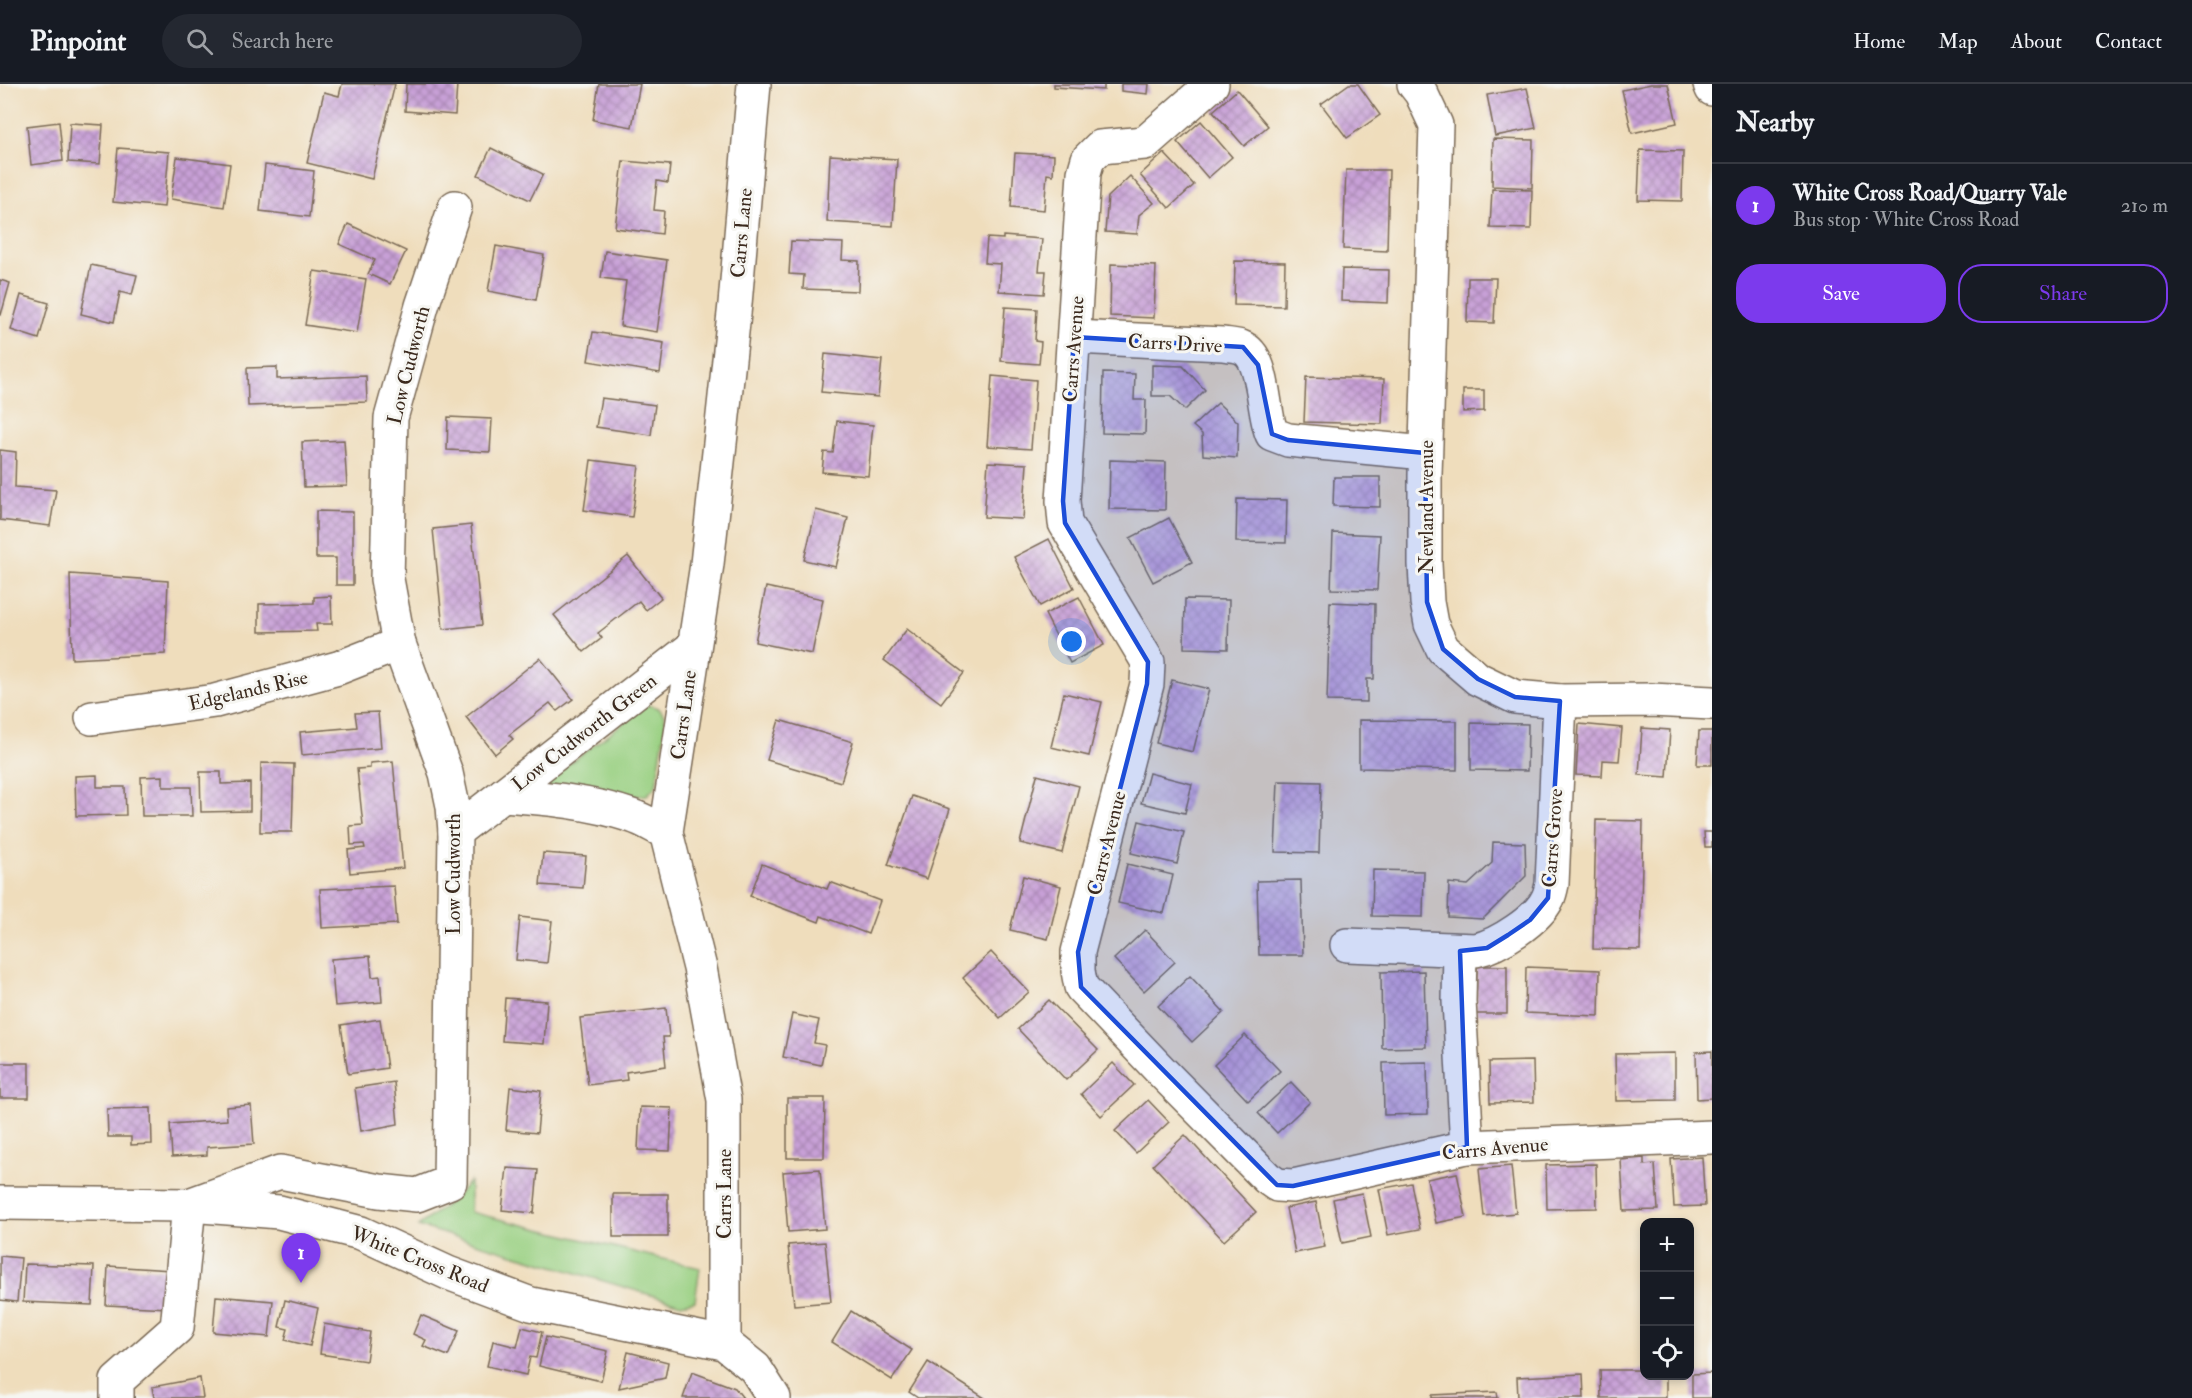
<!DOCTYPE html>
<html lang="en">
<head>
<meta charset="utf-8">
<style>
  :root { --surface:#171b24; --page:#242831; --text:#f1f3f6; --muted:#9ea1a6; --line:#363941; --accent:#7c3aed }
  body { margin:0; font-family:"IM FELL Double Pica",serif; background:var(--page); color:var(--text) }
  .controls { position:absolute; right:18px; bottom:18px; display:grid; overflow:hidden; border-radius:12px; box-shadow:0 3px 9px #0003 }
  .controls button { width:54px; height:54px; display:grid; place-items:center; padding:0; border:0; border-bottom:2px solid var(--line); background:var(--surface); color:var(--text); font:30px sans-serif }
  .you { position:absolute; left:1072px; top:558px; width:21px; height:21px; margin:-15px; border:4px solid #fff; border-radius:50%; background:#1a73e8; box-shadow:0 0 0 9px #1a73e833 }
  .badge { display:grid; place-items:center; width:39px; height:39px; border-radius:50%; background:var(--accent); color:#fff; font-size:20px; font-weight:700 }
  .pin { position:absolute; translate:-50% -50px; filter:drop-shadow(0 2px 3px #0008) }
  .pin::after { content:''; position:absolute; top:32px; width:21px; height:18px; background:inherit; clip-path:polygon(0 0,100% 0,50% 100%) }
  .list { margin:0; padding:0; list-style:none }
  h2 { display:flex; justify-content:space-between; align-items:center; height:78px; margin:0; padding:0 24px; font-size:26px }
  h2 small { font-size:20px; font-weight:400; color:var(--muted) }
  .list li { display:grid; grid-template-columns:39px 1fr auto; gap:18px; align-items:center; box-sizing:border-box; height:84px; padding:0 24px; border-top:2px solid var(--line) }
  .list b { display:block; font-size:22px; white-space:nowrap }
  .list p { margin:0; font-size:20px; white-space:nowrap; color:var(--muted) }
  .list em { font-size:20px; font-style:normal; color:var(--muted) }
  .actions { display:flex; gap:12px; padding:18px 24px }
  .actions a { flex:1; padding:14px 0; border:2px solid var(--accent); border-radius:24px; text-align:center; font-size:21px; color:var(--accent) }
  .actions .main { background:var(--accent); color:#fff }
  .icon { flex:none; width:33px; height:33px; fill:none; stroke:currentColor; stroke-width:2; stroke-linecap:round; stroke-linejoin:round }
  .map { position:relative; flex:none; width:1712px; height:1314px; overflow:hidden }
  header { display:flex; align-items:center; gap:36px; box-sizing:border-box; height:84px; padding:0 30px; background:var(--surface); border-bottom:2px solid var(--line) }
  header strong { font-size:28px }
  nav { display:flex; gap:33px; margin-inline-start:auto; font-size:21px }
  .search { width:420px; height:54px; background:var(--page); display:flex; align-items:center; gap:15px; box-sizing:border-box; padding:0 21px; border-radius:33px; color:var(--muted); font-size:22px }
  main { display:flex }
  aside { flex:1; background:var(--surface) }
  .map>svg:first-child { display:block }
</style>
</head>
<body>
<header>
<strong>Pinpoint</strong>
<div class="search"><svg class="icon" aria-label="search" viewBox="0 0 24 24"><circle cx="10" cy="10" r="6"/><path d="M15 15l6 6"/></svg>Search here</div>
<nav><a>Home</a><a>Map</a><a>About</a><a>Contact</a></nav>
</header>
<main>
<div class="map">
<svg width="1712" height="1314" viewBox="0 0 1712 1314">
  <defs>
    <pattern id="building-cross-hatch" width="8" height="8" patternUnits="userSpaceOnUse" patternTransform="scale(1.5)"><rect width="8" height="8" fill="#c8a0d7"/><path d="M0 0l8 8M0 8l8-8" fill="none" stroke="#a483ae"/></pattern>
  </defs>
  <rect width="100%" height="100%" fill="#f6f6f2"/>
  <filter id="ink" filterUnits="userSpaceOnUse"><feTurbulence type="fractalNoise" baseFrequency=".0167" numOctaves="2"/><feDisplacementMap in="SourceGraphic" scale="12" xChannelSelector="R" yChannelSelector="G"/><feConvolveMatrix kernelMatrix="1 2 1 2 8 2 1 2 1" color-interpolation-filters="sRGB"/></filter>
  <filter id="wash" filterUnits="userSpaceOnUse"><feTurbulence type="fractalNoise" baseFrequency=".008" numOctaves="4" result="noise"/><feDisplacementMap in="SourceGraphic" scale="24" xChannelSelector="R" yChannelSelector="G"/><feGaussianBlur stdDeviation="1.35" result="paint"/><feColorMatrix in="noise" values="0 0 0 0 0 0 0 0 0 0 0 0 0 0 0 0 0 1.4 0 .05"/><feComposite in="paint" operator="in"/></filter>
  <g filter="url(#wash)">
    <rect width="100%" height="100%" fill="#efddbc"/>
    <g fill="#9ad082" stroke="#6a7d50" stroke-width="1.5">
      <path d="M647,621C659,623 663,626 666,638L656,702L647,711L637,712L540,702Z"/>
      <path d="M470,1097V1128L700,1184L695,1217L681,1220L418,1142L453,1116Z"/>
    </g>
    <g id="blocks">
      <g fill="url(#building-cross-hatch)">
        <path d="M342,0H395L372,95L307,79L324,8L339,12Z"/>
        <path d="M406,0H457L455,31L405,27Z"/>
        <path d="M599,0H640L632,43L593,36Z"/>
        <path d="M1054,0H1104V6L1054,3Z"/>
        <path d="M1121,0H1149L1148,10L1121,7Z"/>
        <path d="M1349,0H1358L1380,31L1347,54L1321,20Z"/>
        <path d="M1651,0H1668L1677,39L1632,49L1622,6Z"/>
        <path d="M1527,4L1536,44L1495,52L1487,11Z"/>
        <path d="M1237,6L1268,42L1244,62L1213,27Z"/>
        <path d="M1201,37L1232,73L1208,94L1177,58Z"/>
        <path d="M59,38L63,77L31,81L27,42Z"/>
        <path d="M70,39L103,41L100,80L68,78Z"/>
        <path d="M1493,55L1533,56L1532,104L1492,102Z"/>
        <path d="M118,64L169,68L164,123L113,118Z"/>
        <path d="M491,64L543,90L530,116L478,91Z"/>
        <path d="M1640,66L1683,67L1682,117L1638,116Z"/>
        <path d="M1015,69L1054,71L1053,91L1047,90L1044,126L1011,123Z"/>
        <path d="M1164,69L1194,101L1169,124L1140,91Z"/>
        <path d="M830,71L897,75L893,142L827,138Z"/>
        <path d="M177,73L230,80L224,123L171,115Z"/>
        <path d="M623,77L670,81L668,99L657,97L654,126L664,127L662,150L615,144Z"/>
        <path d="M265,81L314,87L309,133L260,127Z"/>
        <path d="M1346,86H1389L1387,167L1343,165Z"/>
        <path d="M1130,92L1154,119L1139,131L1137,150L1105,148L1108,113Z"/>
        <path d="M1492,105L1532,106L1531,145L1490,144Z"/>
        <path d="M348,140L406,167L390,200L368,190L375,176L339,160Z"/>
        <path d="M1003,152L1042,155L1039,187H1046L1044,210L999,207L1001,180L985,179L987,154L1003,155Z"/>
        <path d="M791,157L843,159L842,176L859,177L858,207L803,205L804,191L789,190Z"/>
        <path d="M496,162L544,171L536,216L488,207Z"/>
        <path d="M605,167L667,176L657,248L620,242L626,197L601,194Z"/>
        <path d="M1235,177L1285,178L1284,222L1234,221Z"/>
        <path d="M1111,180L1156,182L1154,234L1110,232Z"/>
        <path d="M91,181L137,191L132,211L120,208L114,238L81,230Z"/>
        <path d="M1342,185L1389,186L1388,219L1341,217Z"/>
        <path d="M314,187L366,195L357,249L305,241Z"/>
        <path d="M1468,194H1496L1494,239L1467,238Z"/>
        <path d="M0,196L10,199L1,231H0Z"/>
        <path d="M21,211L49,219L39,255L11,246Z"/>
        <path d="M1005,223L1037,225L1035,257L1041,258L1039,280L1001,277Z"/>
        <path d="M593,248L664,259L660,289L588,277Z"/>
        <path d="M825,270L882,276L878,313L821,308Z"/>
        <path d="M1152,281L1183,282L1205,306L1185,326L1170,312H1152Z"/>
        <path d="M277,283V295L366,292L367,318L248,322L247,284Z"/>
        <path d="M1103,289L1135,290L1134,316H1146L1145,350L1102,349Z"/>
        <path d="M992,292L1036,296L1031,365L987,362Z"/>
        <path d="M1306,293L1384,295L1382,340L1304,338Z"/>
        <path d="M1463,306H1484V327L1463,328Z"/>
        <path d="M601,314L655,321L651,351L596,343Z"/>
        <path d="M1218,319L1238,338L1237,374L1203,371L1202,350L1193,342Z"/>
        <path d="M448,333L492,335L490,368L447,366Z"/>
        <path d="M837,337L873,341L868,392L822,388L824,368L833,369Z"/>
        <path d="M344,356L347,402L304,403L302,358Z"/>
        <path d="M0,366L16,368L15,403L56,406L50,442L0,436Z"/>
        <path d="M591,376L639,382L632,433L584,426Z"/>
        <path d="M1110,376L1166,378L1165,426L1109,425Z"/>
        <path d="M988,378L1027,380L1023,435L984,433Z"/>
        <path d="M1334,393H1380V423L1333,422Z"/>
        <path d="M1237,415L1287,416L1286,459L1236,458Z"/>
        <path d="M816,426L848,434L836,483L804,476Z"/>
        <path d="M316,427L353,428V501H336V474H316Z"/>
        <path d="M1169,434L1192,478L1153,498L1130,454Z"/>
        <path d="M471,441L482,541L443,545L433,445Z"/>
        <path d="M1333,449L1380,451L1377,506L1331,505Z"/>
        <path d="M1049,455L1074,504L1040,522L1014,473Z"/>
        <path d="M628,472L661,514L646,526L639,517L598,549L602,554L584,568L554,531Z"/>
        <path d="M70,490L168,497L165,570L72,575Z"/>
        <path d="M766,503L823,515L812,570L755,558Z"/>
        <path d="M331,512L332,540H316L317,547L259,548V520L314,519V513Z"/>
        <path d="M1079,513L1104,561L1070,579L1045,530Z"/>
        <path d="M1185,515L1229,516L1228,565L1184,564Z"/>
        <path d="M1330,518L1375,520L1374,595H1367V618L1327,617Z"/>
        <path d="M907,545L964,589L941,619L884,576Z"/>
        <path d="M540,574L573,615L557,627L550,619L509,651L513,655L495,670L466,633Z"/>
        <path d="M1172,596L1209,605L1193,668L1156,659Z"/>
        <path d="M1064,609L1102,618L1089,672L1051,663Z"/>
        <path d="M378,628L381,664L302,671L300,648L357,643L355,629Z"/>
        <path d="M779,636L853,658L841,698L767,676Z"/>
        <path d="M1359,636L1457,637V686L1359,684Z"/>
        <path d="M1471,639L1528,640L1527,687L1471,686Z"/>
        <path d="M1579,640L1622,644L1619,677L1603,676L1602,692L1576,691Z"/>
        <path d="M1642,644L1670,646L1667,693L1639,691Z"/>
        <path d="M1699,647H1712V681H1697Z"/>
        <path d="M393,677L403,784L350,789L348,766L365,764L364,760L351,761L350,742L363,741L357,685L370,684V679Z"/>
        <path d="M261,679L294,680L292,748H260Z"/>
        <path d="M200,688H221V700L250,699V727L201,728Z"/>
        <path d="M1149,689L1192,700L1185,729L1141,719Z"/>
        <path d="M97,691V703H125L126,731L76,732L75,692Z"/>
        <path d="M1037,691L1079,702L1062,769L1020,759Z"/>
        <path d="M163,692V703H191L192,732H142L141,693Z"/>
        <path d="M1278,697L1321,698L1319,769L1275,768Z"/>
        <path d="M912,712L950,725L927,795L888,781Z"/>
        <path d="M1596,736L1643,737L1640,866L1593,865Z"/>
        <path d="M1139,737L1184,748L1177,780L1131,769Z"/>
        <path d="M1704,748H1712V763H1705Z"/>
        <path d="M1493,758L1525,759L1526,792L1483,835L1448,833L1449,799L1468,801L1492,779Z"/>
        <path d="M543,769L586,772L583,804L540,801Z"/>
        <path d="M762,780L827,805L830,798L880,817L868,850L821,832L819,838L750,812Z"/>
        <path d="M1127,780L1173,791L1164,829L1118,819Z"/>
        <path d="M1373,786L1424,787L1423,833L1372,832Z"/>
        <path d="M1023,792L1061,802L1048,855L1010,846Z"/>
        <path d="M1301,796L1303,871H1259L1257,797Z"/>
        <path d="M394,802L397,840L322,844L320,805Z"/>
        <path d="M520,833L552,837L547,879L516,876Z"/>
        <path d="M1145,846L1175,878L1144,907L1114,875Z"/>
        <path d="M991,868L1029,908L1000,934L963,894Z"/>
        <path d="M370,872L372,893L380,892L382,918L335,922L331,875Z"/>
        <path d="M1477,882H1507V930H1476Z"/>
        <path d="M1526,883L1600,886L1599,932L1525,929Z"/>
        <path d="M1424,887L1426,963L1382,964L1381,888Z"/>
        <path d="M1190,892L1224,928L1192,958L1158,922Z"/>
        <path d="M505,914L547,917L544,960L502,957Z"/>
        <path d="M1049,916L1098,966L1066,996L1018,945Z"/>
        <path d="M666,924L669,953H663L666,982L626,988L627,996L588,1001L580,934Z"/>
        <path d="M792,930L819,936L814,959L825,961L821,981L783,973Z"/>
        <path d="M380,935L387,984L348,990L341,941Z"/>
        <path d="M1245,951L1280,987L1248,1017L1214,981Z"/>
        <path d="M1712,967V1014L1697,1015L1696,968Z"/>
        <path d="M1675,969V1016L1616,1017L1615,970Z"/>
        <path d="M1533,977L1534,1018L1490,1019L1489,978Z"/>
        <path d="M1427,978L1428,1030L1384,1031L1383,979Z"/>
        <rect x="0" y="979" width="29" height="35"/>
        <path d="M1113,979L1134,1001L1101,1032L1081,1010Z"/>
        <path d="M394,998L398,1040L361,1047L355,1004Z"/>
        <path d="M1291,998L1310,1018L1277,1049L1258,1029Z"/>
        <path d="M510,1003L541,1007L537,1049L506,1046Z"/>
        <path d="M787,1014H825L824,1074H787Z"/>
        <path d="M1148,1016L1169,1038L1136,1069L1115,1047Z"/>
        <path d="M251,1021L254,1060L207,1063V1071L172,1073L170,1040L227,1036L226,1023Z"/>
        <path d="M640,1023L672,1024L670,1067L638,1066Z"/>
        <path d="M151,1024L152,1060L131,1061V1053H108L107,1025Z"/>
        <path d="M1185,1051L1256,1128L1224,1157L1153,1081Z"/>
        <path d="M1702,1073L1705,1122L1674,1123L1671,1075Z"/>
        <path d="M1644,1074V1081L1655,1080L1658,1126L1624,1127L1621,1076Z"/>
        <path d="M1596,1080L1597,1124L1547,1125L1546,1081Z"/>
        <path d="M1511,1082L1516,1129L1484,1132L1479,1085Z"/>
        <path d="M507,1084L538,1086L534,1129L502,1126Z"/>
        <path d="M820,1085L825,1145L788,1148L783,1088Z"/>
        <path d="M1457,1089L1466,1133L1436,1139L1427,1095Z"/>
        <path d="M1411,1099L1420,1145L1388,1151L1379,1105Z"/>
        <path d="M1362,1109L1371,1153L1342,1159L1333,1115Z"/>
        <rect x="613" y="1110" width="55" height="43"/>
        <path d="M1316,1118L1325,1163L1295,1169L1286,1124Z"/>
        <path d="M825,1158L831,1218L794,1221L788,1161Z"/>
        <path d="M0,1172L21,1174L17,1218L0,1216Z"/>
        <path d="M25,1180L94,1182L92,1221L23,1218Z"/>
        <path d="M108,1182L171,1186L169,1224L106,1221Z"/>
        <path d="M216,1212L273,1217L269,1253L213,1248Z"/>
        <path d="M285,1216L318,1224L310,1262L285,1256L288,1245L279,1243Z"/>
        <path d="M851,1227L912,1266L892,1296L832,1258Z"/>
        <path d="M421,1231L459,1247L448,1272L423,1262L426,1256L413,1250Z"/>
        <path d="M324,1240L370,1248L366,1277L320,1270Z"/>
        <path d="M522,1243L542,1248L536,1274L530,1273L526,1291L487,1282L493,1257L517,1263Z"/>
        <path d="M546,1253L608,1267L601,1297L539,1282Z"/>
        <path d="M628,1268L668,1278L665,1294L619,1304Z"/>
        <path d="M928,1278L958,1297L985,1314H918L909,1308Z"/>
        <path d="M1600,1286H1644V1292H1666V1314H1601Z"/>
        <path d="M692,1288L735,1304L743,1314H683Z"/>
        <path d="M1712,1289V1314H1692V1290Z"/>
        <path d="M1583,1290L1584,1314H1518L1517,1293Z"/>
        <path d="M200,1294L203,1314H154L152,1303Z"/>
        <path d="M1497,1308L1498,1314H1432V1311Z"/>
      </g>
    </g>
  </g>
  <g filter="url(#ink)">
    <use href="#blocks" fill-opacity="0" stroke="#7a6955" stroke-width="1.5"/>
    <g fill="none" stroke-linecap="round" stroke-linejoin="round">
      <defs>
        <g id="minor">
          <path d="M1212,0L1145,59L1100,63L1088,75L1084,89L1063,417L1065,439L1148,578L1147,600L1078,868V887L1081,903L1162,988L1267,1094L1277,1101L1293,1102L1467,1063L1712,1053"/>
          <path d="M1414,0L1421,9L1436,41L1425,391V480L1427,518L1431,540L1443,565L1478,595L1515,613L1560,617L1651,616L1712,619"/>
          <path d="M1710,0L1712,5"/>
          <path d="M1074,253L1223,260C1229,261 1236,261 1241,263C1266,272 1262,328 1272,350L1288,356L1425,369"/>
          <path d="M92,634L215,617L338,584L399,560"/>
          <path d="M503,711C546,714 591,718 632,732C644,736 655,743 666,748"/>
          <path d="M455,748L693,563"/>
          <path d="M1347,861L1476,866C1498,861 1538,836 1548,814C1550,810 1551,805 1552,800L1560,617"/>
          <path d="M1460,867L1459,917L1467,1063"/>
          <path d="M0,1119L189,1121L279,1128L361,1149L448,1189L531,1220L724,1259L755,1284L774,1314"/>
          <path d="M724,1259V1016L700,884L666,748L707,480L735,220L754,0"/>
          <path d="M117,1314V1297L177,1244L189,1121L280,1088L379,1107L417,1111L450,1098L455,748L453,722L446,689L399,560L387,495L391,334L422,222L455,123"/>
        </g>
      </defs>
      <use href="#minor" stroke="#7a6955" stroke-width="36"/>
      <use href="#minor" stroke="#fff" stroke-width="33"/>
    </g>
  </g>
  <path fill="#1d4ed8" fill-opacity="0.2" stroke="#1d4ed8" stroke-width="4.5" stroke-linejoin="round" d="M1074,253L1243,263L1258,281L1272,350L1288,356L1425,369L1427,518L1443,565L1478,595L1515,613L1560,617L1548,814L1530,836L1508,851L1487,864L1460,867L1467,1063L1293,1102L1277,1101L1081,903L1078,868L1147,600L1148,578L1065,439L1063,417Z"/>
  <g text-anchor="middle" stroke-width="6" stroke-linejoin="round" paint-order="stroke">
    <g font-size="20" fill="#3b2a1e" stroke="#f6f6f2">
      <text transform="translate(741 149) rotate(-85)" y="7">Carrs Lane</text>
      <text transform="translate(1175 259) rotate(3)" y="7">Carrs Drive</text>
      <text transform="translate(1073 265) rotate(-86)" y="7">Carrs Avenue</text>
      <text transform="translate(408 281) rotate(-76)" y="7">Low Cudworth</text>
      <text transform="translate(1426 423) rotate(-90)" y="7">Newland Avenue</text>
      <text transform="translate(248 606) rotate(-13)" y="7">Edgelands Rise</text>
      <text transform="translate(683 631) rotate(-82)" y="7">Carrs Lane</text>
      <text transform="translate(584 648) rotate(-38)" y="7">Low Cudworth Green</text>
      <text transform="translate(1552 754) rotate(-86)" y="7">Carrs Grove</text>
      <text transform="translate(1106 759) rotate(-76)" y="7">Carrs Avenue</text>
      <text transform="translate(453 790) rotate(-90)" y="7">Low Cudworth</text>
      <text transform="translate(1495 1064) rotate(-5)" y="7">Carrs Avenue</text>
      <text transform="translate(724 1110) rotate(-90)" y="7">Carrs Lane</text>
      <text transform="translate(420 1175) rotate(22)" y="7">White Cross Road</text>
    </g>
  </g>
</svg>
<div class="controls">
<button>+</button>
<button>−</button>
<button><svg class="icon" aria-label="locate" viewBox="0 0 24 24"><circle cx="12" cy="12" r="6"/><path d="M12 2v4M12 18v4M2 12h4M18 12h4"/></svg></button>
</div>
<div class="you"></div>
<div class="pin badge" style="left:301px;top:1199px">1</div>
</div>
<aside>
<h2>Nearby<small></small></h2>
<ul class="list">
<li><span class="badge">1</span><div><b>White Cross Road/Quarry Vale</b><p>Bus stop · White Cross Road</p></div><em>210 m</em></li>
</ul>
<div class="actions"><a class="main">Save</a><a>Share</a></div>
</aside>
</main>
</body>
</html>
